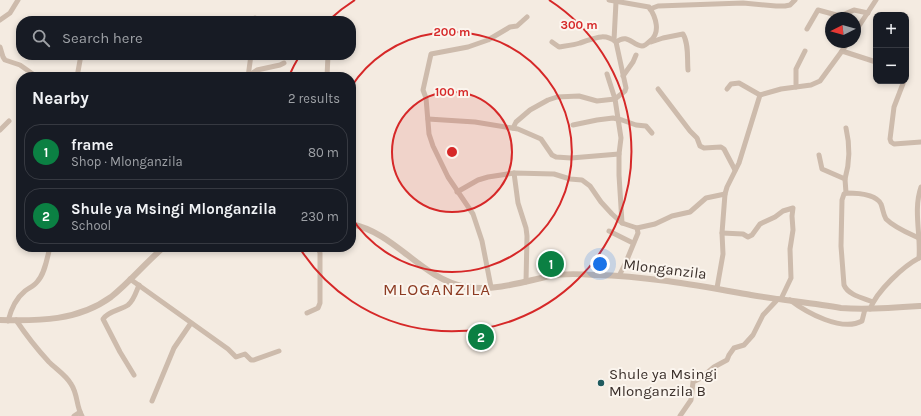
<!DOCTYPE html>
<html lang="en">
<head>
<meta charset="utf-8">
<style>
  :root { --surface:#171b24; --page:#20242c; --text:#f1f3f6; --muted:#9ea1a6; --line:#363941; --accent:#0b8043 }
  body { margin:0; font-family:Karla,sans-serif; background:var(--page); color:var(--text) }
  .controls { position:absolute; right:12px; top:12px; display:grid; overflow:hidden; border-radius:8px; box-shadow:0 2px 6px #0003 }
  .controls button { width:36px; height:36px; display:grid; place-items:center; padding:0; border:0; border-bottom:1px solid var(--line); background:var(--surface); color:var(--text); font:20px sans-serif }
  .compass { position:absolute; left:825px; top:12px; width:36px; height:36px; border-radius:50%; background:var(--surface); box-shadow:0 2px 6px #0003; rotate:264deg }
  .you { position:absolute; left:600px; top:264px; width:14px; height:14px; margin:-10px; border:3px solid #fff; border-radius:50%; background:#1a73e8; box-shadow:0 0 0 6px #1a73e833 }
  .badge { display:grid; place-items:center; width:26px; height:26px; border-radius:50%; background:var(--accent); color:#fff; font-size:13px; font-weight:700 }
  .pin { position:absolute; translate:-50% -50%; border:2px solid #fff; box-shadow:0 1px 4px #0006 }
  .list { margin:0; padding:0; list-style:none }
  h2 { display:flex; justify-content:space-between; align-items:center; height:52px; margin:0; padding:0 16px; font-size:17px }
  h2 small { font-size:13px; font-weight:400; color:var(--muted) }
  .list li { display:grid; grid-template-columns:26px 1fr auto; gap:12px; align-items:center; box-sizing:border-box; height:56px; margin:0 8px 8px; padding:0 8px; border:1px solid var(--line); border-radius:16px }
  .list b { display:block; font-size:15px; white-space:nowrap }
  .list p { margin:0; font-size:13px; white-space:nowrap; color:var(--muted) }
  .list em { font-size:13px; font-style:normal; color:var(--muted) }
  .icon { flex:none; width:22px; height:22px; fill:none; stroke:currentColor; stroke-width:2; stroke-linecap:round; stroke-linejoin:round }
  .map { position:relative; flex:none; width:921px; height:416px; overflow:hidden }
  .search { position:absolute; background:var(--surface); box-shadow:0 2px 6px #0003; left:16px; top:16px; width:340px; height:44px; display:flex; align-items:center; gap:10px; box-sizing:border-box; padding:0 14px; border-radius:16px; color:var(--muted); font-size:15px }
  .panel { position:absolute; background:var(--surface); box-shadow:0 2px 6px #0003; left:16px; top:72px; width:340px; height:180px; border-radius:16px }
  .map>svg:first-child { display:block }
</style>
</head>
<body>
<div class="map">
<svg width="921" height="416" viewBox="0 0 921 416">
  <rect width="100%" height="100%" fill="#f4ebe1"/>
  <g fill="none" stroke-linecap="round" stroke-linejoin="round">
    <g stroke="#cdbbac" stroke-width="5">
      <path d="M609,0L649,7C656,17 661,33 650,41C648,43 645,46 642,46C632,45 628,33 616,42"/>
      <path d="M650,9L658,6L743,3L776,6H785L790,5L795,0"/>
      <path d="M0,20L10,13L18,0"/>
      <path d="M255,21V18"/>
      <path d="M807,29L818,10L840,16L854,10L868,13"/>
      <path d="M855,32L876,0"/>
      <path d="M614,40L616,2"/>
      <path d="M552,42L559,47C565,46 574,45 580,43C593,39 604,32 616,42L626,88L625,91L615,99L621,138L619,154V175L622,223"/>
      <path d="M651,42L663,38L683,34C689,44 687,59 688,70"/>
      <path d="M0,47L3,57L5,60L20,65L37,77"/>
      <path d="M842,51L848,42"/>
      <path d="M248,76L257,70L280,65L284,63"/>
      <path d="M623,76L633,62L636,55"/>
      <path d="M77,77L81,55"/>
      <path d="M248,77L251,55"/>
      <path d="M327,77L328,55"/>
      <path d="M904,81L894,107L890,139L891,142L894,144L921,142"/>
      <path d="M796,87L811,85L820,81L842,51L876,62"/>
      <path d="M658,89L690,131L697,138L700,146L704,148L721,147L724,149L735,170"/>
      <path d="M727,89L731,84L739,83L760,95"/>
      <path d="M428,119L475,122L518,129L541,139L552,155L556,157L571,158L619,154"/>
      <path d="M573,125L597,120L613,118L622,120L636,125L646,126L652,133"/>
      <path d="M513,128L516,122L530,110L548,100L557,97L579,96L597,101L615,99L607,74"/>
      <path d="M0,130L9,121"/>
      <path d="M819,155L822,169L845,179L846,193"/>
      <path d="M514,173L518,203L526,228L527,236L526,282"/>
      <path d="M845,179C850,162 850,145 846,128"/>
      <path d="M457,192L478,180L488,177L514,173L554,174L570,179L582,180L590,186L601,202L612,214L622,223L637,228L638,233L626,262L619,276"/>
      <path d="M637,228L655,224L672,216L690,212L706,198L725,194"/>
      <path d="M609,231L633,243"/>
      <path d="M722,233L743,234L748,237L752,235L760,224L775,217L783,211L793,208L792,216L793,230L790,249L791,278L781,299"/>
      <path d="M919,258C921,235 913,210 921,187"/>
      <path d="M130,279L228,349L236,357L245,354L251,360H254L279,351"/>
      <path d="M491,287L482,241L473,214L448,177L433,146L429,134L426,98L423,90L431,54L468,47L488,40L510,27L517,26L527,17"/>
      <path d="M717,288L723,254L722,233L725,194L727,187L739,163L760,95L781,89L796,87V69L805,51"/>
      <path d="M790,300C807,313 842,332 862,321L865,309"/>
      <path d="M873,302C863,298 848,295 844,285L841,246L842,200L844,194L846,193C855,193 876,194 881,204C883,209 883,214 886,219C895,228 908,233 919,238"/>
      <path d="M870,309C877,291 903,266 921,257"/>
      <path d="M307,313L318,308L320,303V253L318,247"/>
      <path d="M16,320C26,335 37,349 49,362C56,369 66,375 71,384C78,394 76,406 82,416"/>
      <path d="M8,321C11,309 15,299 25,291C29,288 34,286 37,282C45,274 47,258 50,247"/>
      <path d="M134,375L120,352L103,319C108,311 121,310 128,305C134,300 136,292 139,285"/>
      <path d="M152,401L174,348L191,323"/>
      <path d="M74,416L80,412"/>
      <path d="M680,416L691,400L693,382L701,378L714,367L727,360L729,355L734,348L744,345L753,335L763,315L778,299"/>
    </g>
    <g stroke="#cdbbac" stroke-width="6">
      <path d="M351,224C396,233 421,279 466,287C495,291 523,282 550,276C564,273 581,274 595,275C648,276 700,286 751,295C781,300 812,303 841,308C868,310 894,308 921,306"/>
      <path d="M0,320C39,321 78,321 111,297C130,282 145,263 164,247"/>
    </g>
  </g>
  <circle cx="452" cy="152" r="60" fill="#d62828" fill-opacity=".12"/>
  <g fill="none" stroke="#d62828" stroke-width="2">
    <circle cx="452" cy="152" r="60"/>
    <path d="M351 87A120 120 0 1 1 351 217"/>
    <path d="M289 76A180 180 0 0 1 300 55M329 20A180 180 0 0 1 355 0M549 0A180 180 0 1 1 299 247"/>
  </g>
  <circle fill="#1f5a5e" stroke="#fbf5ee" stroke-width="1.5" cx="601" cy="383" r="4"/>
  <g text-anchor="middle" stroke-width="4" stroke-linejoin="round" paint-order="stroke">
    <g font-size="15" fill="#3b302b" stroke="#fbf5ee">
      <text transform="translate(665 269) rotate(7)" y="5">Mlonganzila</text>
    </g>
    <g font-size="15" fill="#3b302b" stroke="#fbf5ee" text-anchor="start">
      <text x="609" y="379">Shule ya Msingi<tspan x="609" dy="17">Mlonganzila B</tspan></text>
    </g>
    <g font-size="17" letter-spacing="1" fill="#8c3b22" stroke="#fbf5ee">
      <text x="437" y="295">MLOGANZILA</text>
    </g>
  </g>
  <circle cx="452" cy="152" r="6" fill="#d62828" stroke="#fbf5ee" stroke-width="2"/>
  <g font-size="12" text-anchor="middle" font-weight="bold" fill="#d62828" stroke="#fbf5ee" stroke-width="4" stroke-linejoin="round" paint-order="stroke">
    <text x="579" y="29">300 m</text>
    <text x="452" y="36">200 m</text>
    <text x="452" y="96">100 m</text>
  </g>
</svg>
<div class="controls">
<button>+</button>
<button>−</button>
</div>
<svg class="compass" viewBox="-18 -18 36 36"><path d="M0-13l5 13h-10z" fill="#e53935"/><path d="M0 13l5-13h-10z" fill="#9ea1a6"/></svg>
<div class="you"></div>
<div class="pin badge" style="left:551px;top:264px">1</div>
<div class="pin badge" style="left:481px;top:337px">2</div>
<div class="search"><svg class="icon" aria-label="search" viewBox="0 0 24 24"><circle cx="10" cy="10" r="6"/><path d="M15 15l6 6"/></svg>Search here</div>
<section class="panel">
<h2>Nearby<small>2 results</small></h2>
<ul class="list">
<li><span class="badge">1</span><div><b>frame</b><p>Shop · Mlonganzila</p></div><em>80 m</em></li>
<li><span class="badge">2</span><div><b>Shule ya Msingi Mlonganzila</b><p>School</p></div><em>230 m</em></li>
</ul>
</section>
</div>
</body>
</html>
